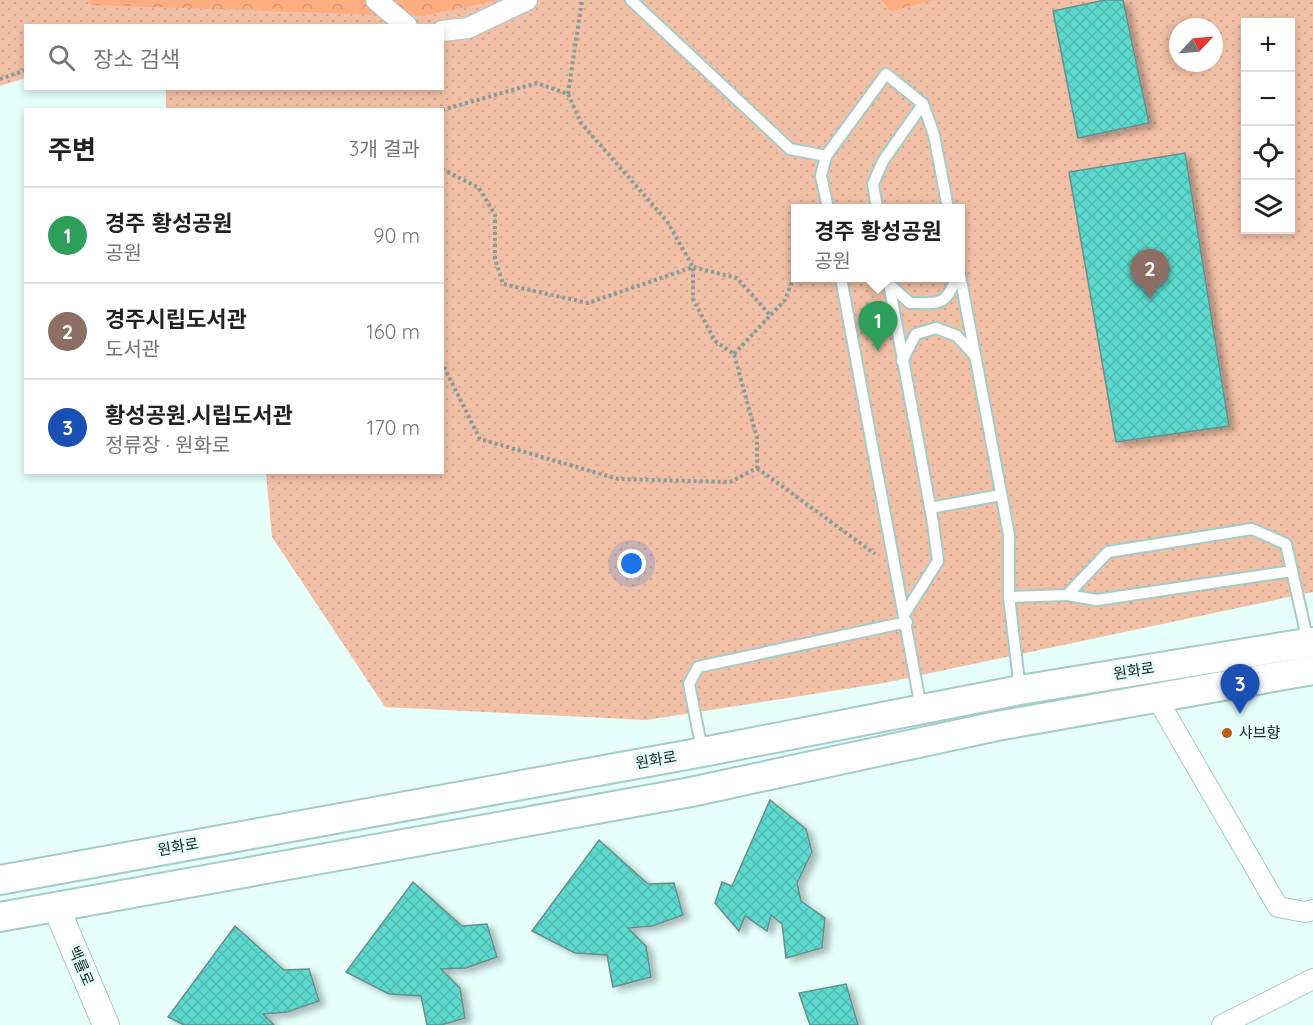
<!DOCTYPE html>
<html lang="ko">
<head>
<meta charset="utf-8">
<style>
  :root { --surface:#fff; --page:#f2f2f2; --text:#202124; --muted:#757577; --line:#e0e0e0; --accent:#b45309 }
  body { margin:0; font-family:Quicksand,"Noto Sans KR",sans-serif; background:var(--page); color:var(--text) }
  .controls { position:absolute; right:18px; top:18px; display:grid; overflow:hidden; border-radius:0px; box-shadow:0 3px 9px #0003 }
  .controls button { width:54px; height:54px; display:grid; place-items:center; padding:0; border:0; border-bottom:2px solid var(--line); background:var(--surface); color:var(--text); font:30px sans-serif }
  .compass { position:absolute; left:1169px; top:18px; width:54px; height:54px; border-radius:50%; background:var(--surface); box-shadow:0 3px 9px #0003; rotate:64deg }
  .you { position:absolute; left:632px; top:564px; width:21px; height:21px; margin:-15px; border:4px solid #fff; border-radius:50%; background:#1a73e8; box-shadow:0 0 0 9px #1a73e833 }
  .badge { display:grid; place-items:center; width:39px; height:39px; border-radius:50%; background:var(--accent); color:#fff; font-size:20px; font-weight:700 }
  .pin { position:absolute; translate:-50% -50px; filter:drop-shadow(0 2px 3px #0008) }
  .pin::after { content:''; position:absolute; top:32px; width:21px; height:18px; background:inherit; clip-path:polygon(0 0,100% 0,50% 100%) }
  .popup { position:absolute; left:791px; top:204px; width:174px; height:78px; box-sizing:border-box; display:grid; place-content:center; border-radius:0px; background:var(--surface); filter:drop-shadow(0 2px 4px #0005); font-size:20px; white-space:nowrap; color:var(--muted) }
  .popup b { font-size:22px; color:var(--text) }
  .popup::after { content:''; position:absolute; left:50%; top:100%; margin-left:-12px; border:12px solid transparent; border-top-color:var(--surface) }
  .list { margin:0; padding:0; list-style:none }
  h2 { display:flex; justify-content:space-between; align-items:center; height:78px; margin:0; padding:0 24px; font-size:26px }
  h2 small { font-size:20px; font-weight:400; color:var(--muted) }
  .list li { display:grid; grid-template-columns:39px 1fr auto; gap:18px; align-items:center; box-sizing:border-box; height:96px; padding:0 24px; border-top:2px solid var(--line) }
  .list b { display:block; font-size:22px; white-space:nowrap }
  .list p { margin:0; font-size:20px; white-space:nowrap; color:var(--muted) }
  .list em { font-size:20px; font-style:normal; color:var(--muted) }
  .icon { flex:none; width:33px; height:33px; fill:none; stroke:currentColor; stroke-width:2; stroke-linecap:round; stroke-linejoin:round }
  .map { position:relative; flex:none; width:1313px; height:1025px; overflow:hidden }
  .search { position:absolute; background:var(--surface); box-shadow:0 3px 9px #0003; left:24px; top:24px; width:420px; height:66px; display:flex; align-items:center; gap:15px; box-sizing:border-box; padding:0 21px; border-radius:0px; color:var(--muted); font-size:22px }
  .panel { position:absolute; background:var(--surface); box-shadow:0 3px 9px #0003; left:24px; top:108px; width:420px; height:366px; border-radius:0px }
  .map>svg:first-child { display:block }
</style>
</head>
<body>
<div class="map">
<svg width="1313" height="1025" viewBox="0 0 1313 1025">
  <defs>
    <pattern id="grass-dots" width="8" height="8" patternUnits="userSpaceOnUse" patternTransform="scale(1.5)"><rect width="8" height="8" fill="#f2c0a6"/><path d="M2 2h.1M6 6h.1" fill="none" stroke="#cfa58f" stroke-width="1.8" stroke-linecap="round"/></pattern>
    <pattern id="forest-crowns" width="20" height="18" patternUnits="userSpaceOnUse" patternTransform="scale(1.5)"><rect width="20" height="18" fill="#fdad80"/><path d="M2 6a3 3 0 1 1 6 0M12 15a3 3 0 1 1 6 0" fill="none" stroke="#d8956e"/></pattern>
    <pattern id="building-cross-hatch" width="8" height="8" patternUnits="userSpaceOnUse" patternTransform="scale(1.5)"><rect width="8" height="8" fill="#5dd9ce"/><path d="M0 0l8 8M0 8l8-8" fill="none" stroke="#50bab1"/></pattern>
    <filter id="shadow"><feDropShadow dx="6" dy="4" stdDeviation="3" flood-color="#0004"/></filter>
  </defs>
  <rect width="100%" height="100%" fill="#e6fffb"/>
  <path fill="url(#grass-dots)" fill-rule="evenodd" d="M0,0H1313V592L884,683L646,720L385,707L272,537L266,473L442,472V110L166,109V89L442,88V26H26L25,78L0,86ZM1246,22H1290V230H1246ZM1178,27H1214V63H1178ZM796,208H960V278H796Z"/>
  <g fill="url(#forest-crowns)">
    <path d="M88,0H499L422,16L91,5Z"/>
    <path d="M881,0H934L891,11Z"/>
  </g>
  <g fill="url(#building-cross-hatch)" stroke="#688e8a" stroke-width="1.5" filter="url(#shadow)">
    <path d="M1105,0H1123L1149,123L1078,138L1053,11Z"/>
    <path d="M1185,153L1229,426L1116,442L1069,172Z"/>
    <path d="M770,800L806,829L812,852L797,883L801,901L825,918L822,948L786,958L782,924L771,915L767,931L745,916L739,931L715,903L722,882L732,886Z"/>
    <path d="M599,840L648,884L674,883L683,915L652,926L628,928L646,946L651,977L613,987L607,955L575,953L532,931Z"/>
    <path d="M413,882L462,926L487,924L497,957L466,968L441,969L460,988L465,1018L441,1025H427L421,996L389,994L346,972Z"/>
    <path d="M235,926L284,970L309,969L319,1001L287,1012L263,1014L274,1025H184L168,1017Z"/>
    <path d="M846,984L858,1025H810L799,993Z"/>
  </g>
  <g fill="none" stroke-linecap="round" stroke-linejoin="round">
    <defs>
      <g id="service">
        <path d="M631,0L790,149L826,156"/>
        <path d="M828,208L821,176L826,156L886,74L923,104L934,135L948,208"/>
        <path d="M877,208L873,184L883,161L923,104"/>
        <path d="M960,275L1009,535V597L1020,690"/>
        <path d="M841,278L921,708"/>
        <path d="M888,278L933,523L938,561L905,613"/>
        <path d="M889,284L910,303C938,303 946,307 956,278"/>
        <path d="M902,361L916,334L936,328L957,336L975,356"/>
        <path d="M930,508L1001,495"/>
        <path d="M1067,595L1097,600L1292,571"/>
        <path d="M1009,597L1067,595L1108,552L1252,529L1286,544L1308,642"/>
        <path d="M702,750L689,684L698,667L907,622"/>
      </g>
      <g id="minor">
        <path d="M376,0L407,26"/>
        <path d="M442,31L468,28L527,0"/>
        <path d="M1156,697L1278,907L1305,912L1313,910"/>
        <path d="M1222,1025L1313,979"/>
      </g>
      <path id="tertiary" d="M56,907L106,1025"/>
      <g id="secondary">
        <path d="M0,880L703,752L1020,690L1313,642"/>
        <path d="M0,917L691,792L997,726L1313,670"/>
      </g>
    </defs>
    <use href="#service" stroke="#a4ccc7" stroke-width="14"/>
    <use href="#minor" stroke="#a4ccc7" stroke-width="22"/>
    <use href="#tertiary" stroke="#a4ccc7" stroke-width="28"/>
    <use href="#secondary" stroke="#a4ccc7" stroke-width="32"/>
    <g stroke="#869a98" stroke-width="4" stroke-dasharray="3 3" stroke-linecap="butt">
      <path d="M192,26H202"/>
      <path d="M0,79L26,70"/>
      <path d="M568,94L582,0"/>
      <path d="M442,110L537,83L568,94L581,123L667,221L693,267V299L715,341L734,354L757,438V468L730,482L618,479L480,439L442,363"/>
      <path d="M442,169L479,188L495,215V259L503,284L588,303L693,267L737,278L771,316"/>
      <path d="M734,354L785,300L796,271"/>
      <path d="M757,468L875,554"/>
    </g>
    <use href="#service" stroke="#fff" stroke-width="10"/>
    <use href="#minor" stroke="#fff" stroke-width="20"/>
    <use href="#tertiary" stroke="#fff" stroke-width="26"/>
    <use href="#secondary" stroke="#fff" stroke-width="28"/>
  </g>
  <circle fill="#bc5c19" stroke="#e6fffb" stroke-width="2" cx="1227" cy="733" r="6"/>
  <g text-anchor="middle" stroke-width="6" stroke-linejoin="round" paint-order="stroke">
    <g font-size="15" fill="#162524" stroke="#e6fffb">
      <text transform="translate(1134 671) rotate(-9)" y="5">원화로</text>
      <text transform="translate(656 760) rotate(-10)" y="5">원화로</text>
      <text transform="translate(178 847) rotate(-10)" y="5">원화로</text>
      <text transform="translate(81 966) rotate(67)" y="5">백률로</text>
    </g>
    <g font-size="15" fill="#162524" stroke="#e6fffb" text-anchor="start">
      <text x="1239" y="738">샤브향</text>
    </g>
  </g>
</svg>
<div class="controls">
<button>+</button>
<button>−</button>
<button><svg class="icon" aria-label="locate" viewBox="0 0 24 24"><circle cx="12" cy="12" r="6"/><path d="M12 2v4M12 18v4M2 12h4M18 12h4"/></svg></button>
<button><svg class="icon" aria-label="layers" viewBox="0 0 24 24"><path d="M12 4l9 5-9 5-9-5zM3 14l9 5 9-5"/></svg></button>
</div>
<svg class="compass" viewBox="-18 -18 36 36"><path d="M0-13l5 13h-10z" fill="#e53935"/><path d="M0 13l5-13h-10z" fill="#757577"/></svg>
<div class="you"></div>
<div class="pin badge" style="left:878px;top:351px;background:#2e9e5b">1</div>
<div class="popup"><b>경주 황성공원</b>공원</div>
<div class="pin badge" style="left:1150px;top:299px;background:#8d6e63">2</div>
<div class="pin badge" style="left:1240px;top:714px;background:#1a4fb4">3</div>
<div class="search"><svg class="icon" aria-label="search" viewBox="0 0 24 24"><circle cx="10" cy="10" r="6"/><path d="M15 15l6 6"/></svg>장소 검색</div>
<section class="panel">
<h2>주변<small>3개 결과</small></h2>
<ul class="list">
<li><span class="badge" style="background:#2e9e5b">1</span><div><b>경주 황성공원</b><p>공원</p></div><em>90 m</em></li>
<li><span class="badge" style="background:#8d6e63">2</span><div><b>경주시립도서관</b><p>도서관</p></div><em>160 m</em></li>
<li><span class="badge" style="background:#1a4fb4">3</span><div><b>황성공원.시립도서관</b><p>정류장 · 원화로</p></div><em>170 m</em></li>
</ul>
</section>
</div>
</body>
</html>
